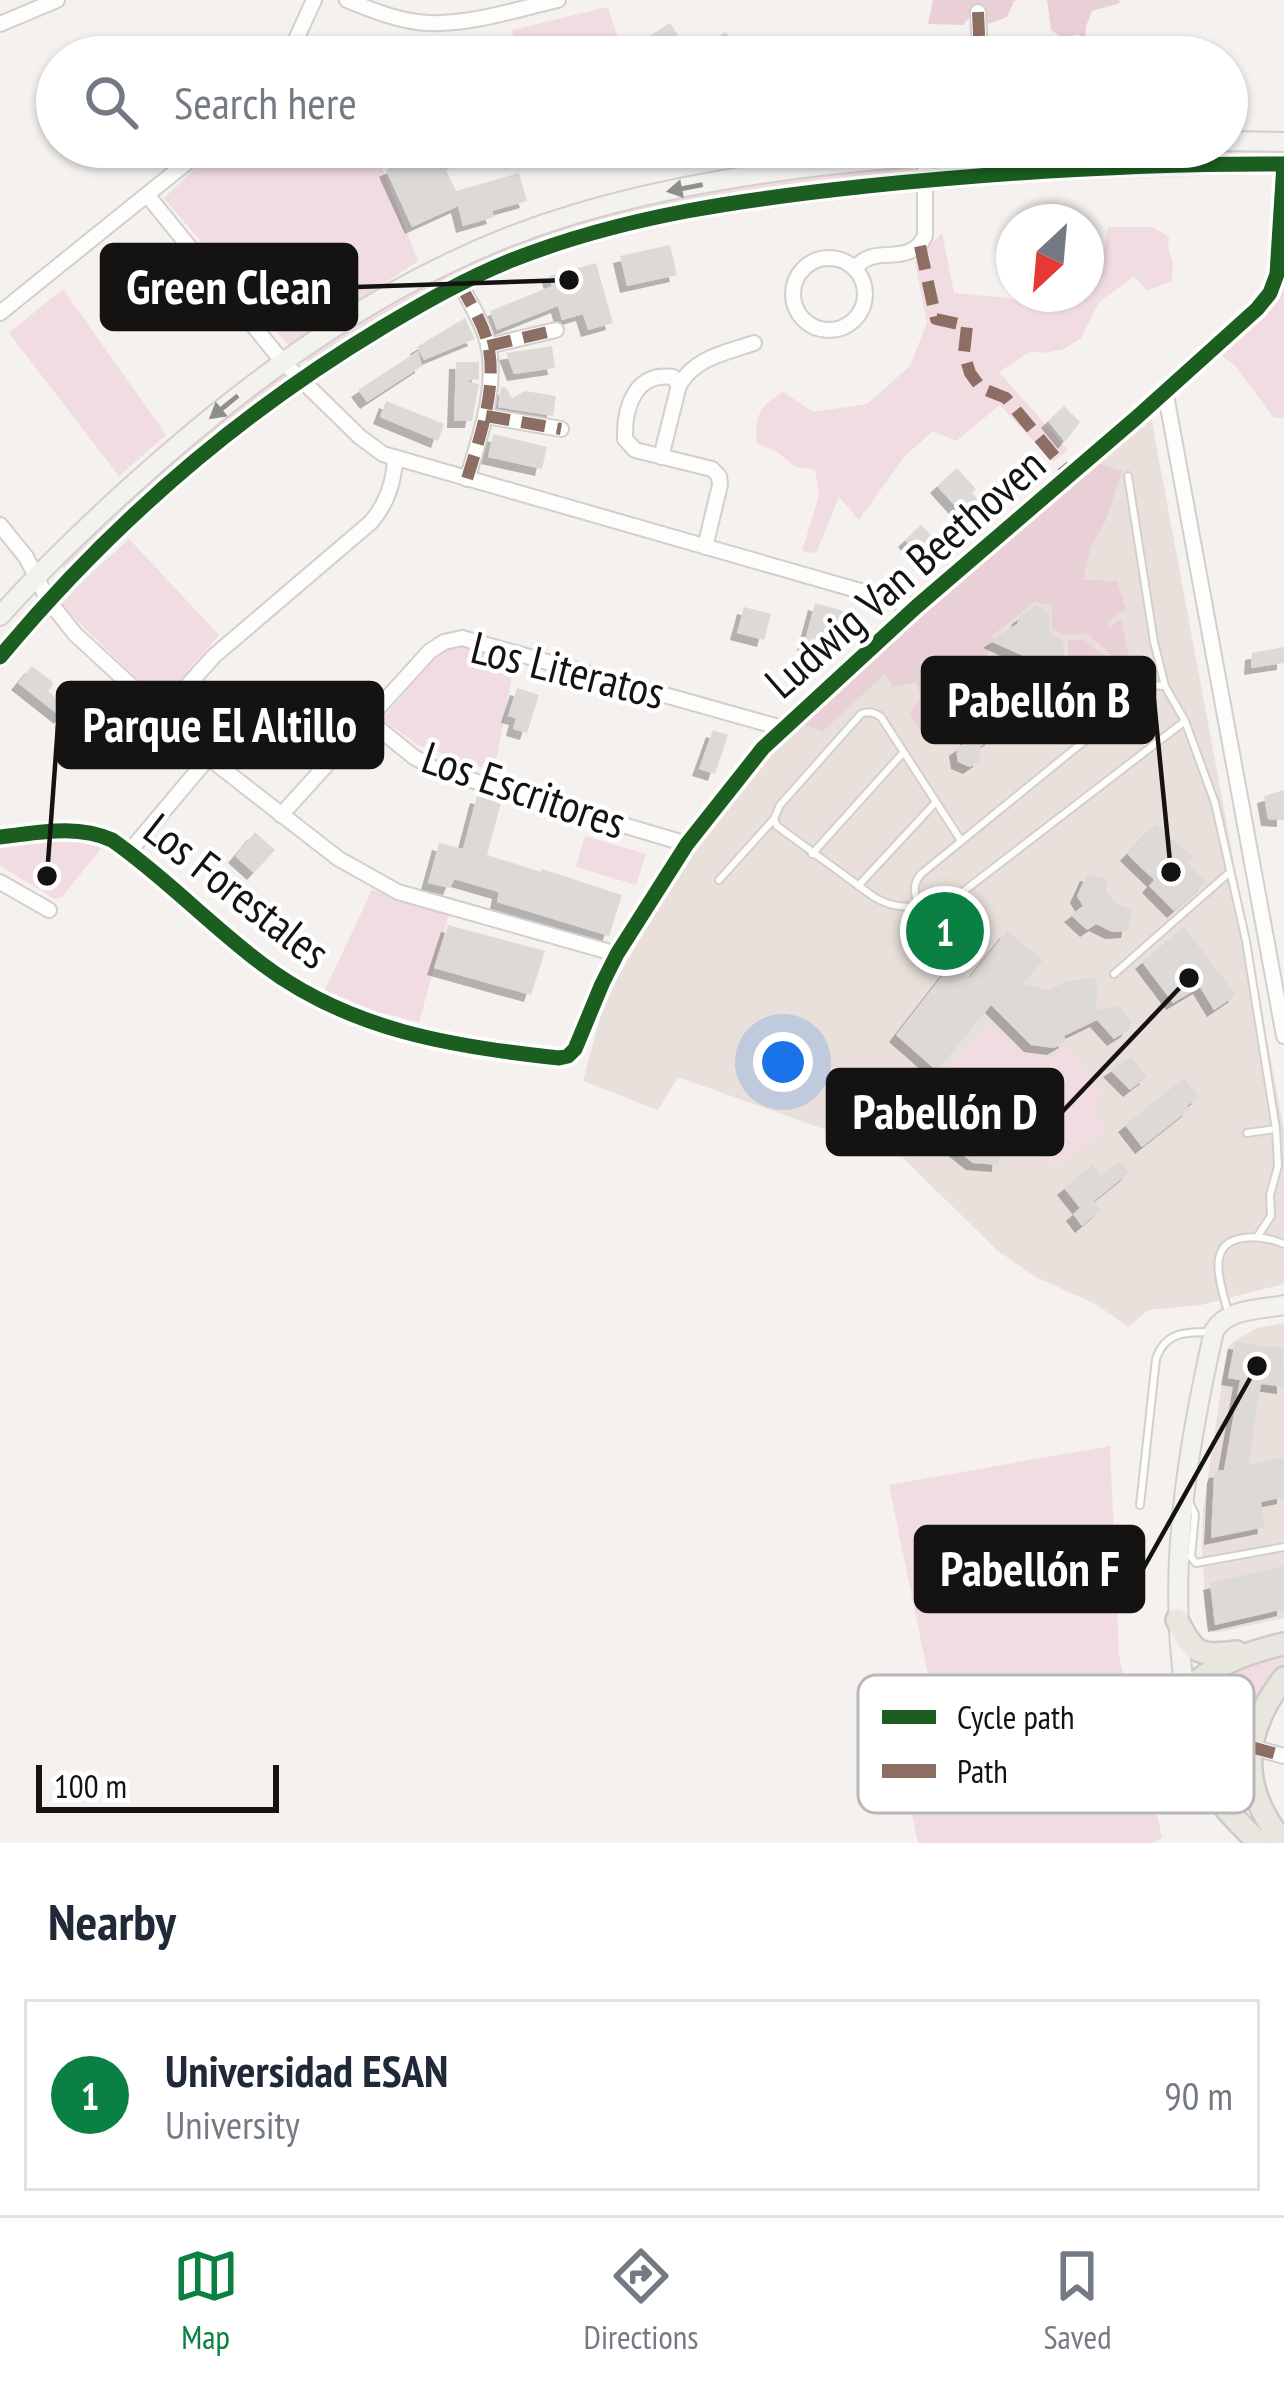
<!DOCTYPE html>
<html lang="en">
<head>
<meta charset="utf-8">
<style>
  :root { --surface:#fff; --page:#f6f6f7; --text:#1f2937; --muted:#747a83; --line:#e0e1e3; --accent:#0b8043 }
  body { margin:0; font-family:"PT Sans Narrow",sans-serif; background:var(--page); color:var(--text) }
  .compass { position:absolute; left:996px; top:204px; width:108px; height:108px; border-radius:50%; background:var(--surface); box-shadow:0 3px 9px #0004; rotate:206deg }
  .scale { position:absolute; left:36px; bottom:30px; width:243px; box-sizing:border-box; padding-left:12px; border:6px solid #151312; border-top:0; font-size:33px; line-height:42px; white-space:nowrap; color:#151312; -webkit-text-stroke:9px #fff; paint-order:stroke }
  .you { position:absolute; left:783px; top:1062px; width:42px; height:42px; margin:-30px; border:9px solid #fff; border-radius:50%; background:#1a73e8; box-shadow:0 0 0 18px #1a73e833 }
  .badge { display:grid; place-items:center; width:78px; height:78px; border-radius:50%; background:var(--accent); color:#fff; font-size:39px; font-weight:700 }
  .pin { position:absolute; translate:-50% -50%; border:6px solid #fff; box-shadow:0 3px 12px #0006 }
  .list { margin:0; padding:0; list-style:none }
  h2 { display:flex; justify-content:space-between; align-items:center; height:156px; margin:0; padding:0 48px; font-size:51px }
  h2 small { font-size:39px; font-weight:400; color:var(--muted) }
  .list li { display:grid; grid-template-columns:78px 1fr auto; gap:36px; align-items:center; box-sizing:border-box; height:192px; margin:0 24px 24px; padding:0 24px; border:3px solid var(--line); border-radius:0px }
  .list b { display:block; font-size:45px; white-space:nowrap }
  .list p { margin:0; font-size:39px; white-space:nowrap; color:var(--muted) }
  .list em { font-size:39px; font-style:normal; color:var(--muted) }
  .icon { flex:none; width:66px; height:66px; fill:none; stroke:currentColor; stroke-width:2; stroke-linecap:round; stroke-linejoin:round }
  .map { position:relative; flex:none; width:1284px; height:1843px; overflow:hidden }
  .search { position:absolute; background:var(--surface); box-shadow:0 3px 9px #0004; left:36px; right:36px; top:36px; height:132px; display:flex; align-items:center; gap:30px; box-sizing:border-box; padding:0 42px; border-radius:66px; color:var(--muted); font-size:45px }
  .sheet { height:372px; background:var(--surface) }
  nav { display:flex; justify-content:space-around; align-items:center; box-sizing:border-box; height:168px; border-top:3px solid var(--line); background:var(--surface); font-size:33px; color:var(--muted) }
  nav a { display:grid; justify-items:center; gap:6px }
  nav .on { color:var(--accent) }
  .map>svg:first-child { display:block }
</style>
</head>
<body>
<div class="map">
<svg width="1284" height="1843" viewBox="0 0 1284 1843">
  <defs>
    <filter id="shadow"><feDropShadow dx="-7" dy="7" stdDeviation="0" flood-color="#0004"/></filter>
  </defs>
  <rect width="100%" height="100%" fill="#f4f1ee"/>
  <g fill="#e9e0db">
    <path d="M1151,417L1284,1131V1284L1201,1305L1148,1310L1129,1327L1095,1304L1036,1277L998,1251L902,1157L678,1077L658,1110L583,1081L605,999L684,863L767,758L871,657Z"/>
    <path d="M1284,1323V1618L1214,1633L1207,1628L1202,1553L1203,1510L1227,1351L1231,1343L1257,1328Z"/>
  </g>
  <g fill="#f0dce1">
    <path d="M608,7L624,57H517L512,30Z"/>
    <path d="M1284,146V155L1156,154L967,166L963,162L964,156L1110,147Z"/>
    <path d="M217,147H374L418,261L289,346L164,198Z"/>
    <path d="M913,162L915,174L838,183L478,268L422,291L307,362L305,355L423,282L573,220L717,187Z"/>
    <path d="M1108,227H1153L1169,237L1168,248L1173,262L1172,281L1147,291L1134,276L1099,302L1081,338L1064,349L1045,353L1031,351L999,372L1068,450L1053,462L1000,405L956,441L933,431L904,457L859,520L839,497L816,553L802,551L819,496L815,470L796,467L777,452L757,443C754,415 760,406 783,392L813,412L867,404L910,366L927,323L915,261L942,233L954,293L1018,299L1020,294H1086V260L1104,250Z"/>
    <path d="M1284,272V418H1274L1236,367L1216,350L1269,306L1280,292Z"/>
    <path d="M63,289L166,435L119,476L9,333Z"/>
    <path d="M281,370L288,381L67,572L59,562L183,449Z"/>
    <path d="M129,539L219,635L161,702L59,603Z"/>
    <path d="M466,644L515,660L494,772L416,744L382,719L443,649Z"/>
    <path d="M585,836L646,854L636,885L576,867Z"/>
    <path d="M70,838L103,846L62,897L55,899L0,866V844Z"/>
    <path d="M372,890L449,914L419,1022L374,1011L325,990Z"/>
    <path d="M989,1025L1044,1062L1066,1046L1102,1089L1096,1112L1108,1128L1055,1169L942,1075Z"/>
    <path d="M1110,1446L1119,1656L1162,1837L1153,1843H918L897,1745L932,1694L889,1485Z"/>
    <path d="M1284,1658V1668L1241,1773L1235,1780L1226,1781L1217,1775C1211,1752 1184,1692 1210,1678C1227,1669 1264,1664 1284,1658Z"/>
  </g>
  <g fill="#e9cfd6">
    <path d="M933,0H1019L1014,1L1007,17L988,24L980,4L963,25L928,24Z"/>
    <path d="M1047,0H1119L1120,3L1092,11L1086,26L1084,53L1079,34L1063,38L1051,30Z"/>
    <path d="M1094,462L1122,471L1106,520L1091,547L1083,580L1117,581L1126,609L1107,622L1109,627L1121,619L1129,656L1117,661L1088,634L1063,635L1052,629L1051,605L1035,602L993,635L988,653L978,664L980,682L989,686L996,702L1010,707L1044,692L1048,670L1068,660V640L1083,639L1112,661L1117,685L1041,740C1018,740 998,727 979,715L965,722L950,706L940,722L942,729L955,722L958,730L939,743L927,740L910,714L921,696L916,682L893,687L885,674L823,731L798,723Z"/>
  </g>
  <g fill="#dcd9d7" filter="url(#shadow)">
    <path d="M670,23L692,57L725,32L738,48L726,57H651L640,42Z"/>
    <path d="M435,147H439L451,167L446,170L456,191L519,173L527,201L492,211L494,217L463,226L458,206L412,227L386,170Z"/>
    <path d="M670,245L677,275L627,286L620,256Z"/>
    <path d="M596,263L613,323L588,330L583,314L562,320L558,306L497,330L490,311L552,286L549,276Z"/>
    <path d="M465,318L475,339L424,360L417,347Z"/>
    <path d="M552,346L555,368L514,374L506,353Z"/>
    <path d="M418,351L422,366L367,402L358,390Z"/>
    <path d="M456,362H479V379L465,381L479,384L472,421H454Z"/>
    <path d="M501,387L506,388L512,398L525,391L556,396L553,416L498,407Z"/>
    <path d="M386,401L444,424L438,441L380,417Z"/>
    <path d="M1064,406L1080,422L1065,442L1048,421Z"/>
    <path d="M493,434L547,447L542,469L488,457Z"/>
    <path d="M957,468L976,489L972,493L989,512L973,526L937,486Z"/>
    <path d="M921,525L944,549L926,564L905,540Z"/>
    <path d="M815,603L851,613L839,654L804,644Z"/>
    <path d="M1036,605L1049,612L1050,632L1063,640L1064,654L1051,663L1038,656L1032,660L990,641L1017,624L1019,617Z"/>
    <path d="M744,607L771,614L764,640L737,633Z"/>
    <path d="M1284,647V663L1251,668L1252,653Z"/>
    <path d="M32,666L54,683L48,691L68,709L61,717L18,683Z"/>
    <path d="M517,688L539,695L527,733L513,729L516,718L508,716Z"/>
    <path d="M979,719L991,726L992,738L981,746L980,760L970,767L958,762L956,749L967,741V727Z"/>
    <path d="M713,730L728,735L715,774L699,769Z"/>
    <path d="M1284,790V820L1268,819L1264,796Z"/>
    <path d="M477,796L501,803L487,855L541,872L542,869L622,895L609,936L497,902L499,892L454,879L450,888L428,883L439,843L463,849Z"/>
    <path d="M1155,824L1194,858L1187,863L1206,882L1174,911L1149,886L1154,880L1127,854Z"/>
    <path d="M255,832L275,850L254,873L235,856Z"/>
    <path d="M1087,874L1107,879L1106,891L1114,902L1132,910L1128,931L1112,932L1096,924L1087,930L1071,915L1083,906L1077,896Z"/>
    <path d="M448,925L545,951L531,995L434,968Z"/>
    <path d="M1184,927L1236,995L1214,1010L1200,987L1173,1003L1142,962Z"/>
    <path d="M1007,931L1043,960L1023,984L1048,990L1065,982L1095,977L1098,984L1095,1010L1118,1006L1132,1022L1128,1030L1114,1039L1097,1020L1064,1036L1066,1041L1054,1048L1031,1045L991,1005L937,1071L896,1035L952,963L969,978Z"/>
    <path d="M1131,1057L1147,1077L1130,1090L1110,1070Z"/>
    <path d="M1184,1078L1199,1097L1187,1106L1190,1109L1142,1147L1125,1125Z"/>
    <path d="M978,1111L1001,1130L999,1165L973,1163L954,1148L950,1115Z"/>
    <path d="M1120,1161L1129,1173L1094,1201L1101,1210L1082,1226L1073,1214L1080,1208L1064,1188L1092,1165L1101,1176Z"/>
    <path d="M1235,1342L1283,1348L1284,1387L1261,1384L1248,1465L1284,1457V1497L1261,1502L1265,1527L1211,1538L1214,1476L1216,1471L1224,1470L1240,1380L1228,1378Z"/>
    <path d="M1284,1566V1609L1215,1625L1210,1583Z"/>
  </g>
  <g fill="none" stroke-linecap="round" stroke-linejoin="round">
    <defs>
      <g id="lane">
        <path d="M1128,476L1154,642L1165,686L1185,721L1215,803L1246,941L1276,1129L1247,1133"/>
        <path d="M1163,686L1153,685L921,874C912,885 913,895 921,906L935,909L943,907L1185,721"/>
        <path d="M774,819L777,826L874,897C890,906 901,908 920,906"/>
        <path d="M812,854L902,754"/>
        <path d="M719,880L774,819L780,805L861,714C869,711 874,712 881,717L960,839"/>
        <path d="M858,886L935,803"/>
        <path d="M1114,974L1230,872"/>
        <path d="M1257,1237L1271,1216L1270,1195L1278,1166L1276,1129"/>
        <path d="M1228,1312C1221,1286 1204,1242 1244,1238C1258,1236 1272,1239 1284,1244"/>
        <path d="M1189,1502L1195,1514L1191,1557L1196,1563L1284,1547"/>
        <path d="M1140,1505L1156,1359C1165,1332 1185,1332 1210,1332"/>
      </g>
      <g id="street">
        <path d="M347,0C371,10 401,22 428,23C471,25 517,9 558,0"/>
        <path d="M978,12L980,57"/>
        <path d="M0,24L57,0"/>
        <path d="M288,57L314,0"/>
        <path d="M148,196L282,361L360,437L383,454L916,607"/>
        <circle cx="829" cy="294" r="36"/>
        <path d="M855,269C873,242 909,269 925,236V156"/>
        <path d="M460,284C469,301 480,318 486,337C500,381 480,437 467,479"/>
        <path d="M0,313L206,147"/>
        <path d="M488,346L556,330"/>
        <path d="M679,385L673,377C635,372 624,407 625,439L635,450L712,469L719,476L720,485L705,547"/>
        <path d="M1165,390L1284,1036"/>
        <path d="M486,416L561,429"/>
        <path d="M661,457L679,385C696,357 725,353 754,343"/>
        <path d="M0,525L26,557L48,600L75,634L214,762L339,859L398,892L617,954"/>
        <path d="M162,714L214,656L370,523C386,506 394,482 395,459"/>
        <path d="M368,720L414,757L437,770L687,844"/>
        <path d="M281,815L430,651L444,642L462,638L782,728"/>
        <path d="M0,837C38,833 75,824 112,840C165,877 210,925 262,964C349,1030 453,1047 559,1058L568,1056L575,1049L602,984L617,954L687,844L763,748L916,607L1136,418L1257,309L1270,293L1277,274L1284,164"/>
        <path d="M129,852L209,757"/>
        <path d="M0,882L49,910"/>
        <path d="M1251,1747L1284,1756"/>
      </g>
      <g id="secondary">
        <path d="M1227,141L1284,142"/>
        <path d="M0,616C40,571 84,529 129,488C259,370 404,265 575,214C729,168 892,157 1051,147"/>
        <path d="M0,657C108,527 238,414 383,327C425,302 467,278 512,260C626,215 746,199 867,186C1006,172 1145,163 1284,164"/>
        <path d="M1185,1692C1167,1570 1187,1450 1214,1331C1227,1308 1260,1310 1284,1305"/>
      </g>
      <g id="primary">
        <path d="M1177,1620C1194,1654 1199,1657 1237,1652"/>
        <path d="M1259,1843C1246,1830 1231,1816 1220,1801C1198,1772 1192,1727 1185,1692C1211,1665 1248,1652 1284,1644"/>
        <path d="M1284,1843C1238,1788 1241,1733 1284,1678"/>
      </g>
    </defs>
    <use href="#lane" stroke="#d2cfcd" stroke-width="10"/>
    <use href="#street" stroke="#d2cfcd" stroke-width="18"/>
    <use href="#secondary" stroke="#d2cfcd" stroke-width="22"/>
    <use href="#primary" stroke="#cccbc9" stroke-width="26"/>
    <use href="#lane" stroke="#fdfdfc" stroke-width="6"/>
    <use href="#street" stroke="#fdfdfc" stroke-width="14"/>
    <use href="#secondary" stroke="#f3f2ee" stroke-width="18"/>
    <use href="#primary" stroke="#e9e6e0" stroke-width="21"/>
    <g stroke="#8d6e63" stroke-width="12" stroke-dasharray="24 12" stroke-linecap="butt">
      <path d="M978,12L980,57"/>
      <path d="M983,147V151"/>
      <path d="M920,246L936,319L967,326L964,353L970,373L981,388L1006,398L1070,475"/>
      <path d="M460,284C469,301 480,318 486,337C500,381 480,437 467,479"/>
      <path d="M488,346L556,330"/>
      <path d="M486,416L561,429"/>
      <path d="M1251,1747L1284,1756"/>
    </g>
    <defs>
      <g id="cycleway">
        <path d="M0,657C108,527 238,414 383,327C425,302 467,278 512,260C626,215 746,199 867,186C1006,172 1145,163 1284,164"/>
        <path d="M0,837C38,833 75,824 112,840C165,877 210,925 262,964C349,1030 453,1047 559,1058L568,1056L575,1049L602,984L617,954L687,844L763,748L916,607L1136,418L1257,309L1270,293L1277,274L1284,164"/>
      </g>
    </defs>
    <use href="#cycleway" stroke="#fff" stroke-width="22"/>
    <use href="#cycleway" stroke="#1b5e20" stroke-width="15"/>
  </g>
  <defs><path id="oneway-solid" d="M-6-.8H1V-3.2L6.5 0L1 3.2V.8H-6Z" transform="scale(3)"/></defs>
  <g fill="#8f8e8b">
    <use href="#oneway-solid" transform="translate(685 188) rotate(169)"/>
    <use href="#oneway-solid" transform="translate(224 407) rotate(141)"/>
  </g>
  <g text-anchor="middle" stroke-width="9" stroke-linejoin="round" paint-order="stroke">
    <g font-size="45" fill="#151312" stroke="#fff">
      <text transform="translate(905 573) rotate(-41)" y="16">Ludwig Van Beethoven</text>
      <text transform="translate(568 670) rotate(14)" y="16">Los Literatos</text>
      <text transform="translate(524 790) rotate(19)" y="16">Los Escritores</text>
      <text transform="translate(237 891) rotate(38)" y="16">Los Forestales</text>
    </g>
  </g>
  <rect x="858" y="1675" width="396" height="138" rx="18" fill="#fff" stroke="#b9b8b8" stroke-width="3"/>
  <rect x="882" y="1710" width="54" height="14" fill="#1b5e20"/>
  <rect x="882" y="1764" width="54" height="14" fill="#8d6e63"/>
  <g font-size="33" fill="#151312">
    <text x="957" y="1729">Cycle path</text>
    <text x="957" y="1783">Path</text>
  </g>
  <path fill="none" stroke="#151312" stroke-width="4.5" d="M569 280L356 287M1171 872L1154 700M47 876L58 725M1189 978L1062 1112M1257 1366L1143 1569"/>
  <g fill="#151312" stroke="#fff" stroke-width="4.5">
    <circle cx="569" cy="280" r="12"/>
    <circle cx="1171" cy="872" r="12"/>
    <circle cx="47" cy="876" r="12"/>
    <circle cx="1189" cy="978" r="12"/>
    <circle cx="1257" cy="1366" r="12"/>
  </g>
  <g fill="#151312" stroke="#151312" stroke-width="4.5">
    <rect x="102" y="245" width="254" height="84" rx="12"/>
    <rect x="923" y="658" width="231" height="84" rx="12"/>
    <rect x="58" y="683" width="324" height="84" rx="12"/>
    <rect x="828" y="1070" width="234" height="84" rx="12"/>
    <rect x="916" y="1527" width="227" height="84" rx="12"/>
  </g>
  <g font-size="48" text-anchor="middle" font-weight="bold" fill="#fff">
    <text x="229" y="304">Green Clean</text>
    <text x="1039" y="717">Pabellón B</text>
    <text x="220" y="742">Parque El Altillo</text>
    <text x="945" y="1129">Pabellón D</text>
    <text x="1030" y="1586">Pabellón F</text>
  </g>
</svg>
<svg class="compass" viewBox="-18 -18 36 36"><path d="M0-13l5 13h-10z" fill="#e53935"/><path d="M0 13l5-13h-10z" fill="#747a83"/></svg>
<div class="scale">100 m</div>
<div class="you"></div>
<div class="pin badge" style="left:945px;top:931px">1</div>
<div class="search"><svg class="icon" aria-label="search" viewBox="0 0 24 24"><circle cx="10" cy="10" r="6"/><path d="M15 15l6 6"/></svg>Search here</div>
</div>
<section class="sheet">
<h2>Nearby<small></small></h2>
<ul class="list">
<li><span class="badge">1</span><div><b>Universidad ESAN</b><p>University</p></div><em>90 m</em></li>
</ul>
</section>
<nav>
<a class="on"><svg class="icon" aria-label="map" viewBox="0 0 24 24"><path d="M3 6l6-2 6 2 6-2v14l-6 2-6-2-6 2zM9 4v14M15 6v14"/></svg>Map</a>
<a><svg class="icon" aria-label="directions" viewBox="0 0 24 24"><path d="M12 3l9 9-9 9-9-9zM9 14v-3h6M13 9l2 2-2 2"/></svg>Directions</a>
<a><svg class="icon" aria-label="saved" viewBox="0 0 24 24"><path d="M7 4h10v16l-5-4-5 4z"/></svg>Saved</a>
</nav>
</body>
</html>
